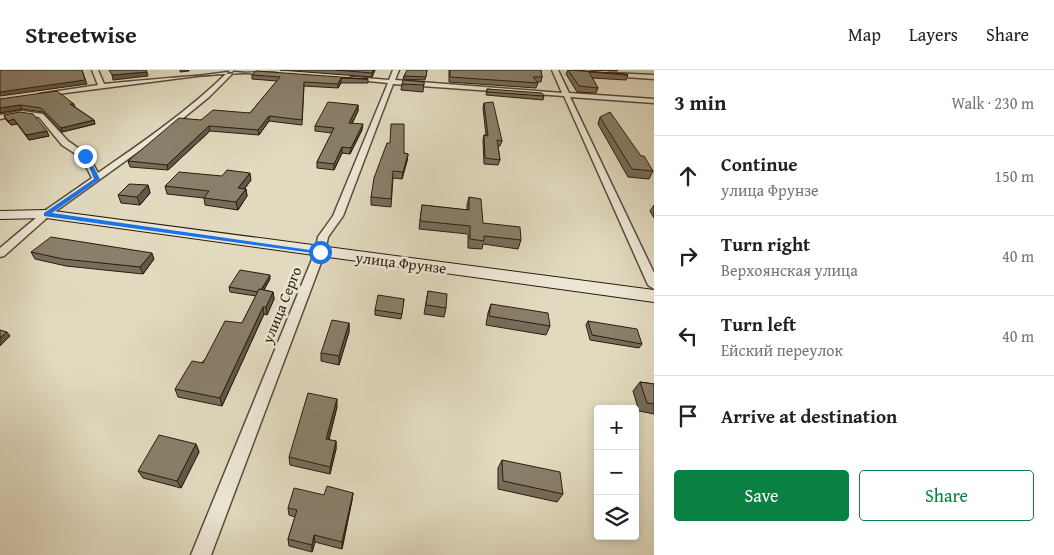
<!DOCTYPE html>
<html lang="en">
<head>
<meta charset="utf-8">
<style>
  :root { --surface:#fff; --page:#f2f2f2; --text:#202124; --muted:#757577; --line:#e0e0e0; --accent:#0b8043 }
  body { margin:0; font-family:"Gentium Book Plus",serif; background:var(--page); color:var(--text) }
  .controls { position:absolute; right:15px; bottom:15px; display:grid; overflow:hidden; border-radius:5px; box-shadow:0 2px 8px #0003 }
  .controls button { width:45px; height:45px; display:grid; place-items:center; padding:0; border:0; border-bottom:1px solid var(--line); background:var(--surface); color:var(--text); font:25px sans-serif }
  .stop { position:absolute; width:15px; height:15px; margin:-11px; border:4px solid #1a73e8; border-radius:50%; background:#fff }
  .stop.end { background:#1a73e8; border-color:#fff; box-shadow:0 1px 5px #0008 }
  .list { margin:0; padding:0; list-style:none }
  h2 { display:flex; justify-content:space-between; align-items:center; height:65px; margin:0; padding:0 20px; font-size:21px }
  h2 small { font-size:16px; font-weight:400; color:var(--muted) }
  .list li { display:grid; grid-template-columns:32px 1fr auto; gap:15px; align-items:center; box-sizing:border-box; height:80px; padding:0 20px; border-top:1px solid var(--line) }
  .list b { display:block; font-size:19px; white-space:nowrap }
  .list p { margin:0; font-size:16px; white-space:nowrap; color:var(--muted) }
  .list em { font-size:16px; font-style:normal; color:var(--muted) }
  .actions { display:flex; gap:10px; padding:15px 20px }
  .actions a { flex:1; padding:11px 0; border:1px solid var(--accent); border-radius:5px; text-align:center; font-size:18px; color:var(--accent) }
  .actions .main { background:var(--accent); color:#fff }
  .icon { flex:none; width:28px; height:28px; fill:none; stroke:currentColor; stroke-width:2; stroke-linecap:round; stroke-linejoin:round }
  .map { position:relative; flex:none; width:654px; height:485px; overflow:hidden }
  header { display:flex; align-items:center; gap:30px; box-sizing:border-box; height:70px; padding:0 25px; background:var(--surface); border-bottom:1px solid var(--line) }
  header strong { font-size:24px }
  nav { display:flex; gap:28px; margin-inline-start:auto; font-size:18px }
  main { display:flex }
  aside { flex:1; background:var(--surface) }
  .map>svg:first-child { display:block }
</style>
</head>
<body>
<header>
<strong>Streetwise</strong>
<nav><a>Map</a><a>Layers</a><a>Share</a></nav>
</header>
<main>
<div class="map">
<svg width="654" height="485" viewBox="0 0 654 485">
  <rect width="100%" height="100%" fill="#e1dabf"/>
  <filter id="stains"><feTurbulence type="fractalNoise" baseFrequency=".004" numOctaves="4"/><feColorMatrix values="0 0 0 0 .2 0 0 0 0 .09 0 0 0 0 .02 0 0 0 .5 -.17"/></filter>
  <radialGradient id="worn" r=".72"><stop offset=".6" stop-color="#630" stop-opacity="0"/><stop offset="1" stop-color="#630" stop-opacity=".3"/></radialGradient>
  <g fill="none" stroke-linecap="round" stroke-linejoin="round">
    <defs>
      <g id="street">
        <path d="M92,0H98L104,14C136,11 252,0 276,3L273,5L234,2L209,27L171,58L49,146L4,186L0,187V178L43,142L92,108L82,88L62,75L39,47L22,45L0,49V45L22,41L43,44L68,71L88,85L98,103C143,72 188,41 228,2L42,26L39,24L98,15Z"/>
        <path d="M393,0H399L395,10L562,23L552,0H558L569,23L654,29V33L570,27L654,203V219L648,215L564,26L393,14L343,146L328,167L325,182L211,485H191L315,182L318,167L333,146L388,13L349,9L352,7L389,10Z"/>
        <path d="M609,3L654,5V9L611,6Z"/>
      </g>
      <path id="secondary" d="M46,140L654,220V232L46,148L0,149V141Z"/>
    </defs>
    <use href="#street" stroke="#584c3a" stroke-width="3"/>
    <use href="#secondary" stroke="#2a1c0e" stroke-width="2"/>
    <use href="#street" fill="#ece7d5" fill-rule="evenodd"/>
    <use href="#secondary" fill="#ece7d5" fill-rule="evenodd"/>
  </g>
  <g fill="#766d5b" stroke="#2a1c0e">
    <path d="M280,0H375L372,7Z"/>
    <path d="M427,0L425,10L403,9L404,6Z"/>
    <path d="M449,0H541L542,7L541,12H537L538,13L536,18L449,12Z"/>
    <path d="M568,0H576L628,5L626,10L592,8L598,18L596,23L577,22L566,4Z"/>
    <path d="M590,0H618L617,1Z"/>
    <path d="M252,5L368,9V13H341L338,18L304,16L302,55L269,51L259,65L210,61L168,100L130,97L128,91L201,50L250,43L277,11L252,9Z"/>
    <path d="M424,12L423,22L401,20L402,14Z"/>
    <path d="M487,19L544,26L543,30L486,25Z"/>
    <path d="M0,29L74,34L75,37L94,50L95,54L62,62L43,42L22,39L0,43Z"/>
    <path d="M484,33L502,71L500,76H498L500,90L498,95L484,94L483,70L484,65H486L483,38Z"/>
    <path d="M358,35V41L352,54L362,60L350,84L342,83L334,100L317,98V92L332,63L315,61V56Z"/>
    <path d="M4,45L49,66L29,70L17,54L11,55L6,50Z"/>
    <path d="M600,47L641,86L653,101L649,109L628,107L598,54Z"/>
    <path d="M404,83L408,84L407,91L402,109L393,108L391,137L371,135V127Z"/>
    <path d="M251,110L245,118L246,119L247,126L238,140L205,135L204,128L167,124L165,116Z"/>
    <path d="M148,115L150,123L140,135L121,133L118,125Z"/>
    <path d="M469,127L483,153L521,170L518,179L483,174L482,179L468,178V164L419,159L422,135L467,140V135Z"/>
    <path d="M654,135V148L650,141Z"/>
    <path d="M31,182L154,189L143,204L66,196L35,189Z"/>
    <path d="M270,209L264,220L273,222L274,229L267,245L264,244L222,336L178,327L175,319L242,253L256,226L230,222L229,217Z"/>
    <path d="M428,221L446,238L444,247L424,244Z"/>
    <path d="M404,229L401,249L375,245V240Z"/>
    <path d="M491,234L550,256L546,265L486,255L488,243Z"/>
    <path d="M588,251L642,274L639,278L590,270L586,255Z"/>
    <path d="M349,253V262L339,295L321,291V283Z"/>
    <path d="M640,312L654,314V344L639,341L633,321Z"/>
    <path d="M337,337L329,370L336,371V379L330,404L290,395L289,387Z"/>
    <path d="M196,374L199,382L181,418L143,408L138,401Z"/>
    <path d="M502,390L563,424L557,432L498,419V398Z"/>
    <path d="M353,423L352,430L342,479L315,472L312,482L289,476L288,469L295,447L289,445L288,438L324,425Z"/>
  </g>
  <g fill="#60594a" stroke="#2a1c0e">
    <path d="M82,0L87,14L0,26V22Z"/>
    <path d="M180,0H189V1L180,2Z"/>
    <path d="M373,0H375L372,7V3Z"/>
    <path d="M147,2L148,6L113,10L112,5Z"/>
    <path d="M341,8V13L338,18V14Z"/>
    <path d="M20,35L22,39L0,43V38Z"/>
    <path d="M358,35V41L349,59V53Z"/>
    <path d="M269,46V51L259,65L258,60Z"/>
    <path d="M14,49L17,54L11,55L8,51Z"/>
    <path d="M94,50L95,54L62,62L61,58Z"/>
    <path d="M363,54L362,60L350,84L351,78Z"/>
    <path d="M209,56L210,61L168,100L167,95Z"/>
    <path d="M47,61L49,66L29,70L26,65Z"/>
    <path d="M342,77V83L334,100V94Z"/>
    <path d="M408,84L407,91L402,109L403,102Z"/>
    <path d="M250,103L251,110L240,125L238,118Z"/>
    <path d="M148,115L150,123L140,135L137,127Z"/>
    <path d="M246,119L247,126L238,140L236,132Z"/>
    <path d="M152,183L154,189L143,204L140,197Z"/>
    <path d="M270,205V209L260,227V223Z"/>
    <path d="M273,222L274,229L267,245L266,237Z"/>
    <path d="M263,237L264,244L222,336L220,328Z"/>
    <path d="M349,253V262L339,295V286Z"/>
    <path d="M7,262L10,266L0,276V268Z"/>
    <path d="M337,329V337L326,377V369Z"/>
    <path d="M336,371V379L330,404V397Z"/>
    <path d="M196,374L199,382L181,418L177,411Z"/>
    <path d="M353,423L352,430L342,479V472Z"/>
    <path d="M314,465L315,472L312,482V475Z"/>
  </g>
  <g fill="#897f6a" stroke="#2a1c0e">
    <path d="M0,0H82L85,10L0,22Z"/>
    <path d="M109,0H146L147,2L112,5Z"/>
    <path d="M336,0H373L372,3Z"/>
    <path d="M407,0H427L426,7L404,6Z"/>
    <path d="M450,0H541L542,7H533L538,13L450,7Z"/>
    <path d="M568,0L627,4L628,5L589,2L598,18L579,16Z"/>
    <path d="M256,1L368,9L341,8L338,14L304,12L302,50L269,46L258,60L209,56L167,95L128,91L179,48L201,50L213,40L250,43L280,7L252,5Z"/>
    <path d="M403,10L424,12V15L402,14Z"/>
    <path d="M487,19L542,23L544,26L487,22Z"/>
    <path d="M57,21L74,34H70L94,50L61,58L41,38L20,35L0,38V29Z"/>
    <path d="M328,32L358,35L349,53L363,54L351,78L342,77L334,94L317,92L334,58L315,56Z"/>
    <path d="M493,32L502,71L497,70L500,90L485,88L484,65L488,66L484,33Z"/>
    <path d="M20,42L33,44L47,61L26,65L14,49L8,51L4,45Z"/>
    <path d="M610,42L641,86H644L653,101L632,99L600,47Z"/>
    <path d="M391,54H404V83L408,84L403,102L393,101L391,129L371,127L374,108L387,73H390Z"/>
    <path d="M227,100L250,103L238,118L246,119L236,132L204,128L209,121L165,116L179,102L222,106Z"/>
    <path d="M129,114L148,115L137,127L118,125Z"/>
    <path d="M469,127L481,129L483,153L520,157L521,170L484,166V171L470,169V156L420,151L422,135L469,140Z"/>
    <path d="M51,167L152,183L140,197L63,189L31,182Z"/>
    <path d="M240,200L270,205L261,220L259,219L258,222L229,217Z"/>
    <path d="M259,219L273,222L266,237H263L220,328L175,319L192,291L203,293L225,251L242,253Z"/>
    <path d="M428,221L447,224L446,238L426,235Z"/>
    <path d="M378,225L404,229L402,244L375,240Z"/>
    <path d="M491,234L548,243L550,256L489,246Z"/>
    <path d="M332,250L349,253L339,286L321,283Z"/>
    <path d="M588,251L637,259L642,274L592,265Z"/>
    <path d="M0,260L7,262L0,268Z"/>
    <path d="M640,312L654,314V334L647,333Z"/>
    <path d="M308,323L337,329L326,369L336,371L330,397L289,387Z"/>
    <path d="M159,365L196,374L177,411L138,401Z"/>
    <path d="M502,390L560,402L563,424L503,411Z"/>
    <path d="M327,416L353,423L342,472L314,465L312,475L288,469L297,440L288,438L294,418L324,425Z"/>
  </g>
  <path fill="#1a73e8" d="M84,85L88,86L100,109L52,143L324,182L320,184L44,146V143L94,109Z"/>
  <g text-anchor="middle" stroke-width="5" stroke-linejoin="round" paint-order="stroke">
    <g font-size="15" fill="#2a1c0e" stroke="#ece7d5">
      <text transform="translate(401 193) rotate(7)" y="5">улица Фрунзе</text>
      <text transform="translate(282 235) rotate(-68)" y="5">улица Серго</text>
    </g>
  </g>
  <rect width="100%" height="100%" filter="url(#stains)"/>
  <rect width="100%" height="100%" fill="url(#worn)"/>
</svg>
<div class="controls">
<button>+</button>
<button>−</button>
<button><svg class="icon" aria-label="layers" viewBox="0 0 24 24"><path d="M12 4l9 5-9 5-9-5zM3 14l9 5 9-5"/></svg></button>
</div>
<div class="stop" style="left:320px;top:182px"></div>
<div class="stop end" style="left:85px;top:86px"></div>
</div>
<aside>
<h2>3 min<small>Walk · 230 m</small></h2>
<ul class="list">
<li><svg class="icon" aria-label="ahead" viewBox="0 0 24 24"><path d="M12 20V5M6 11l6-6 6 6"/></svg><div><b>Continue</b><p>улица Фрунзе</p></div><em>150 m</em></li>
<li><svg class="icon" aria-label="right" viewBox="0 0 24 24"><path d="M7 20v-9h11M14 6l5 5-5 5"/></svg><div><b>Turn right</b><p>Верхоянская улица</p></div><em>40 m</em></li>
<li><svg class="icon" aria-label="left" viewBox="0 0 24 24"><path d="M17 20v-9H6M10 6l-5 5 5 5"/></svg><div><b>Turn left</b><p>Ейский переулок</p></div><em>40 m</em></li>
<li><svg class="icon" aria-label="arrive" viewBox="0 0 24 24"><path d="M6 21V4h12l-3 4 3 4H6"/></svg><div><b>Arrive at destination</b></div></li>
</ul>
<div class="actions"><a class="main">Save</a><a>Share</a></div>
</aside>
</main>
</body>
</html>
